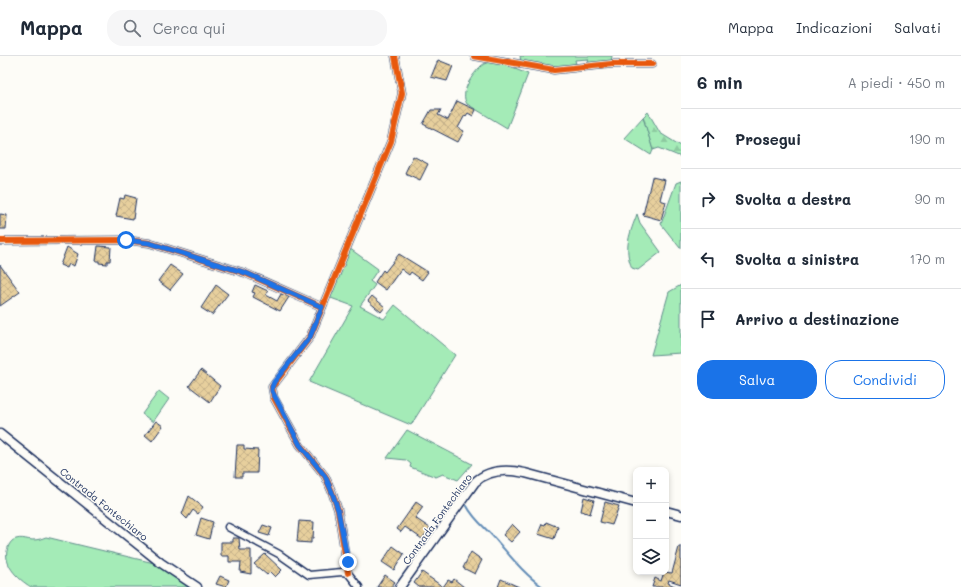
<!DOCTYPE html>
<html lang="it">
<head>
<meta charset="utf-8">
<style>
  :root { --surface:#fff; --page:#f6f6f7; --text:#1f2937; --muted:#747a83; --line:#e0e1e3; --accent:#1a73e8 }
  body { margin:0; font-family:Mali,sans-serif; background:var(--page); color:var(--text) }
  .controls { position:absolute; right:12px; bottom:12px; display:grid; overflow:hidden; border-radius:8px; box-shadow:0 2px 6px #0003 }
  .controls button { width:36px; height:36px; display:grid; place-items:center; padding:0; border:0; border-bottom:1px solid var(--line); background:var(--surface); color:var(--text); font:20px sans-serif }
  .stop { position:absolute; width:12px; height:12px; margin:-9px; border:3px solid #1a73e8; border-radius:50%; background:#fff }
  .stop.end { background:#1a73e8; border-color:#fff; box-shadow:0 1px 4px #0008 }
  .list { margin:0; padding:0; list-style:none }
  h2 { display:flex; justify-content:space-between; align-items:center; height:52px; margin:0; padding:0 16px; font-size:17px }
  h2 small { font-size:13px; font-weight:400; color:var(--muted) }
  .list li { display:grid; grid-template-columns:26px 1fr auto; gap:12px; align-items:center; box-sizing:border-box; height:60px; padding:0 16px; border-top:1px solid var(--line) }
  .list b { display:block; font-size:15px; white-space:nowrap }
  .list em { font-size:13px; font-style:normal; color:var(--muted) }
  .actions { display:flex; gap:8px; padding:12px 16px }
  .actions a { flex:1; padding:9px 0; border:1px solid var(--accent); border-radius:16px; text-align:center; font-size:14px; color:var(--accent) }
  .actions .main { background:var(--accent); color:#fff }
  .icon { flex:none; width:22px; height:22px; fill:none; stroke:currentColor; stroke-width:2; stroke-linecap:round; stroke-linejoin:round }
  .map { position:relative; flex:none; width:681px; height:531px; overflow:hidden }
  header { display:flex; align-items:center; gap:24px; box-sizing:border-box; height:56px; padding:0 20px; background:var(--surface); border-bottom:1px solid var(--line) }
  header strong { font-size:19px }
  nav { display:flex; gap:22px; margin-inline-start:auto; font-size:14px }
  .search { width:280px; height:36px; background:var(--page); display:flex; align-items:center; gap:10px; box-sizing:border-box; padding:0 14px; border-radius:16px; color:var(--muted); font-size:15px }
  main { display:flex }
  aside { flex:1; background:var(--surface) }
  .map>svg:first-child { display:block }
</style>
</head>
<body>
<header>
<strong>Mappa</strong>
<div class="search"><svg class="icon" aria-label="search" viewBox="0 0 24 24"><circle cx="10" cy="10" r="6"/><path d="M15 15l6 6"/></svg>Cerca qui</div>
<nav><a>Mappa</a><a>Indicazioni</a><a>Salvati</a></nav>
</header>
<main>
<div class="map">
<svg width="681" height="531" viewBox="0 0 681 531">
  <defs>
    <pattern id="forest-firs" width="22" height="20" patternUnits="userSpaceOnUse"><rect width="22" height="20" fill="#a4ebb7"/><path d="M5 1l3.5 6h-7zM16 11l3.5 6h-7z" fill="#8dcaa0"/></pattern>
    <pattern id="building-cross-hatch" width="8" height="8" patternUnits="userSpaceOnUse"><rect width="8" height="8" fill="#e7cf9d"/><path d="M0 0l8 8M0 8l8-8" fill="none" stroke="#c6b28a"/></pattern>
  </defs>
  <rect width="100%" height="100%" fill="#fdfcf7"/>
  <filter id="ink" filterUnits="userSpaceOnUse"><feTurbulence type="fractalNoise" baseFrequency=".025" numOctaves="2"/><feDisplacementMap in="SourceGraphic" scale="8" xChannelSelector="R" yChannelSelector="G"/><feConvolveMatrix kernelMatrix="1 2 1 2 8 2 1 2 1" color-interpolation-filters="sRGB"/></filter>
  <g filter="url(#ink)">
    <g fill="#a4ebb7" stroke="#608d8a">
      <path d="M520,0H612L611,7H589L588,3L575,4L576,8L556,11L521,6Z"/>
      <path d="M494,5L528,18L507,72L467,48C459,36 473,18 481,10C484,7 490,6 494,5Z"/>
      <path d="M643,61L653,94L651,99L624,82Z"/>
      <path d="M681,125V192H680L661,168L676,127Z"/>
      <path d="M637,158L640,167L661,196L638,214L632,212C623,192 630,177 637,158Z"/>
      <path d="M349,192L378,213L370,225L375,229L360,250L384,263L395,249L455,299L411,369L309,326L353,250L328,241Z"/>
      <path d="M681,229V297L651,299L669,236Z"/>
      <path d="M159,335L169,343L153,366L142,358Z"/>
      <path d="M407,374L472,408L458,424L443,418L436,421L410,411L411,408L406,404L387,402Z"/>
      <path d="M46,481L154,507L189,531H31C18,523 0,507 9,489C11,486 12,484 16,483C26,480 30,488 46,481Z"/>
    </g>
    <path fill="url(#forest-firs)" stroke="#608d8a" d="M648,56L660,77L681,90V101L659,92L653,94L643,61Z"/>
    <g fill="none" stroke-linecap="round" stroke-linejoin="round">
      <path stroke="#638db7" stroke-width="2" d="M467,450C474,464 487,473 497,485C511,501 525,519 543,531"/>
    </g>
    <g fill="url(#building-cross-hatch)" stroke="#1b2f5e">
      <path d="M438,4L453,10L447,25L431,21Z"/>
      <path d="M457,45L476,54L473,60L468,57L466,60L465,59L458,72L464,75L458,86L423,68L431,54H441L438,59L448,64Z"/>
      <path d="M413,100L428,108L420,124L405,117Z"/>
      <path d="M652,121L665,124L660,144L666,146L661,164L643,159Z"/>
      <path d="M125,139L136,142L133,163L116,160L120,142L124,143Z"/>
      <path d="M0,158L7,159L6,173H0Z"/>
      <path d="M98,190L111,191L110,205H107V208L99,207V205H96Z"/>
      <path d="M67,191L78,198L74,210L69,208L67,212L60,209Z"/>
      <path d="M399,198L428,216L422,224L411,216L409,219L401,213L386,234L375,226L383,214L385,216Z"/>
      <path d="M0,209L20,236L0,250Z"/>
      <path d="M170,209L183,218L170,234L158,225Z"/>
      <path d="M216,229L228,238L212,259L201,252Z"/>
      <path d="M255,229L268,235L266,239L277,245L281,238L289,241L280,255L253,241L255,237L252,236Z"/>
      <path d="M372,240L385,251L381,256L368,245Z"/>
      <path d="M201,314L220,330L210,346L189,330Z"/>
      <path d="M156,365L163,370L152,385L145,379Z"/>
      <path d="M237,389H244V393L258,394L257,417H242V421H235Z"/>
      <path d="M189,440L203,451L198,458L193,454L187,463L182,458Z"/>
      <path d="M584,441L594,444L590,458L581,455Z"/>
      <path d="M416,446L423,451L415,462L430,472L422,483L405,471L401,476L397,473Z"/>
      <path d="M605,446L619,450L612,469L600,466Z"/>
      <path d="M201,462L213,466L209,483L196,479Z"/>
      <path d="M299,465L314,466L313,482H311V487L297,486Z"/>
      <path d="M546,466L558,471L554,483L538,478L542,468L545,469Z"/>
      <path d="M512,468L520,476L511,486L503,479Z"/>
      <path d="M263,469L272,472L269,480L259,477Z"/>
      <path d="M233,482H239L240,494H251V518L240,516L241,506H229V500H221V486H233Z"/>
      <path d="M393,490L404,498L394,514L382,506Z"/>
      <path d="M679,491H681V528L669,524L668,527L677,531H652L655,522L661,525L664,516L672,517Z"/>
      <path d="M471,496L482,504L475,518L463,512Z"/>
      <path d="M265,498L282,514L275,521L270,516L267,519L254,508Z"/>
      <path d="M422,516L443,531L448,524L452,526L454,523L464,531H419L414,527Z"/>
      <path d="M385,519L395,526L391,531H377Z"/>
      <path d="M220,520L229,524L226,531L216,528Z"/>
      <path d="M501,523L519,531H498Z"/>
    </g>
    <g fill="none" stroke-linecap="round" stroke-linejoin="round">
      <defs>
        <g id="minor">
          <path d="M474,0L554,14L612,8H652"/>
          <path d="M0,185L126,184L149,187L245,217L322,251"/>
          <path d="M228,471L279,498L309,519L342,516L348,517L359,531"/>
          <path d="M348,517L338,454L332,436L325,420L300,389L274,342L272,331L310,281L391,85L402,37L395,0"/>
        </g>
        <g id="secondary">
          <path d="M0,378L161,507L197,531"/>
          <path d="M666,455L681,459"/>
          <path d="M400,531L475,426C489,413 507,413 525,417L636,447"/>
        </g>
      </defs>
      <use href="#minor" stroke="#1b2f5e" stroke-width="9"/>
      <use href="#secondary" stroke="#1b2f5e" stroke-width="11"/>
      <use href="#minor" stroke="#fdfcf7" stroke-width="6"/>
      <use href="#secondary" stroke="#fdfcf7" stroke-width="8"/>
      <defs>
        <g id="cycleway">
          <path d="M474,0L554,14L612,8H652"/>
          <path d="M0,185L126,184L149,187L245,217L322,251"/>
          <path d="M348,517L338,454L332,436L325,420L300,389L274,342L272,331L310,281L391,85L402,37L395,0"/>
        </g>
      </defs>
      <use href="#cycleway" stroke="#fdfcf7" stroke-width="8"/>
      <use href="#cycleway" stroke="#e8590c" stroke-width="6"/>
    </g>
  </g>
  <g fill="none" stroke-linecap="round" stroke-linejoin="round" filter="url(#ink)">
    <path stroke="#1a73e8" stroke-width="5" d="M126,184L149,187L246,217L322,251L310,281L274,326L272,331V335L300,389L325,420L332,436L338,454L348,506"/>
  </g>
  <g text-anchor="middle" stroke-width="3" stroke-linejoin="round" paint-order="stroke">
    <g font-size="10" fill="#1b2f5e" stroke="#fdfcf7">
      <text transform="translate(104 448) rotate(39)" y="4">Contrada Fontechiaro</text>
      <text transform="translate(437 463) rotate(-54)" y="4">Contrada Fontechiaro</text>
    </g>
  </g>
</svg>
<div class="controls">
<button>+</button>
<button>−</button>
<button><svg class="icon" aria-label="layers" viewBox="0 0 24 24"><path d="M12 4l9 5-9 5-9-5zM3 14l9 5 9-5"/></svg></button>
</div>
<div class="stop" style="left:126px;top:184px"></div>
<div class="stop end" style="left:348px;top:506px"></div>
</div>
<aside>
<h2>6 min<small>A piedi · 450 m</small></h2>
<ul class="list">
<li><svg class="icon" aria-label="ahead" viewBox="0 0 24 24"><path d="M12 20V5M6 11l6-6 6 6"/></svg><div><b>Prosegui</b></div><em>190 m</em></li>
<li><svg class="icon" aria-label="right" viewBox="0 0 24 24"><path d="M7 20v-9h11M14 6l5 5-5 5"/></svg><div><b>Svolta a destra</b></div><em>90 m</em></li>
<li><svg class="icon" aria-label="left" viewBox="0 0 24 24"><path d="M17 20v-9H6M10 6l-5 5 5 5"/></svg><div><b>Svolta a sinistra</b></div><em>170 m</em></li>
<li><svg class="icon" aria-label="arrive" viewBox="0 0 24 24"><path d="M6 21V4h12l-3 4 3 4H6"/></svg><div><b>Arrivo a destinazione</b></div></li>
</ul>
<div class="actions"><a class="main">Salva</a><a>Condividi</a></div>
</aside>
</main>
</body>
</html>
